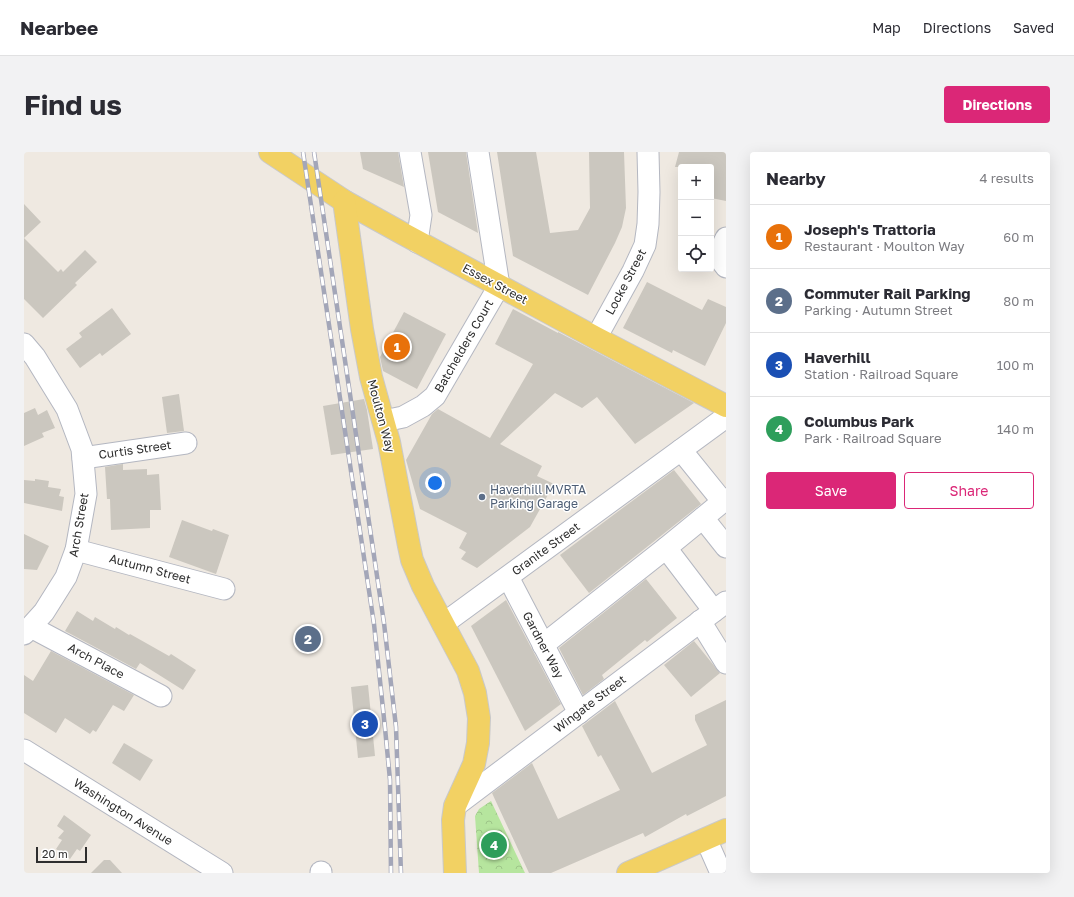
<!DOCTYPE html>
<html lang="en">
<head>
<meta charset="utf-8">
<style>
  :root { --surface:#fff; --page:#f2f2f3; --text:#2b2b33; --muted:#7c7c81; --line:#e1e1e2; --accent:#db2777 }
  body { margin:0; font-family:"Golos Text",sans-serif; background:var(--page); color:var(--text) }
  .controls { position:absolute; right:12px; top:12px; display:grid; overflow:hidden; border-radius:4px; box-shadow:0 4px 16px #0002 }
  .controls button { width:36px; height:36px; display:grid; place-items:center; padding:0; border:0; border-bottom:1px solid var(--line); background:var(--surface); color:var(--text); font:20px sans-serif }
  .scale { position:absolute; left:12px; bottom:10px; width:51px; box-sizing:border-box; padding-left:4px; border:2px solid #2e2e2e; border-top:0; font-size:11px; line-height:14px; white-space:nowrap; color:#2e2e2e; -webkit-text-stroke:3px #fff; paint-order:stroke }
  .you { position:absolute; left:411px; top:331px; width:14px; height:14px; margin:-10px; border:3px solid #fff; border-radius:50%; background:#1a73e8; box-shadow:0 0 0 6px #1a73e833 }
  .badge { display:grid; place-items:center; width:26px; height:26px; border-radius:50%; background:var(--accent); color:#fff; font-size:13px; font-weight:700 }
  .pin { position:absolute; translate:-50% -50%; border:2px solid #fff; box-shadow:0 1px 4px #0006 }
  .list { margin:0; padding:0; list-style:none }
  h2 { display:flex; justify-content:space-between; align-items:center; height:52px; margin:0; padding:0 16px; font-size:17px }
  h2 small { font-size:13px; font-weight:400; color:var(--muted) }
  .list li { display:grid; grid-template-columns:26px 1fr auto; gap:12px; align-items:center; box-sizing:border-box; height:64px; padding:0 16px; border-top:1px solid var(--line) }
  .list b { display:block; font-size:15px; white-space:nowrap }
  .list p { margin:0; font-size:13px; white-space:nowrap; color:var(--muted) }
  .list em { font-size:13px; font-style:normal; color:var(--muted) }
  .actions { display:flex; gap:8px; padding:12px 16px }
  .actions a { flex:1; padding:9px 0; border:1px solid var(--accent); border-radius:4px; text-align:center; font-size:14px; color:var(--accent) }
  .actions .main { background:var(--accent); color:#fff }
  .icon { flex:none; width:22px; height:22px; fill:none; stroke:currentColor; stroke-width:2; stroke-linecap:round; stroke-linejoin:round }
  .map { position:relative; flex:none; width:702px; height:721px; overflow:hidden; border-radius:4px }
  header { display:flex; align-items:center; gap:24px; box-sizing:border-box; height:56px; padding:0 20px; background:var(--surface); border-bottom:1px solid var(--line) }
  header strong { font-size:19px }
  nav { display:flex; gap:22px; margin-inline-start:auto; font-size:14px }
  .intro { display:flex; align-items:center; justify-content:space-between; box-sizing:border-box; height:96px; padding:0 24px }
  h1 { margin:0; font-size:28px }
  .button { padding:10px 18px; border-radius:4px; background:var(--accent); color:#fff; font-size:14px; font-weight:700 }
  main { display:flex; gap:24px; padding:0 24px }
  aside { flex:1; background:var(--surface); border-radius:4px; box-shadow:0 4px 16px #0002 }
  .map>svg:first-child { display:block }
</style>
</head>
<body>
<header>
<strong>Nearbee</strong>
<nav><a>Map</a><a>Directions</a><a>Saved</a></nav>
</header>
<div class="intro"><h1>Find us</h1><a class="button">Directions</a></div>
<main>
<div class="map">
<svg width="702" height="721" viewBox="0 0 702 721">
  <defs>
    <pattern id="park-crowns" width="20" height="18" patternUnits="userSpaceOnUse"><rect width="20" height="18" fill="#b6e59e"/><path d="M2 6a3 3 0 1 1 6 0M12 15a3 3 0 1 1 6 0" fill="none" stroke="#9dc588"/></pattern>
  </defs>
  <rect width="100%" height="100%" fill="#efe9e1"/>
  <path fill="url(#park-crowns)" d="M467,649L501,721H455L451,664L455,657Z"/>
  <g fill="#cbc7bf">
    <path d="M336,0H374L380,35L339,17Z"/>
    <path d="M404,0H442L454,81L414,60Z"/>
    <path d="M473,0H512L526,81L554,78L566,56L565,0H600L602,56L598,75L591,91L564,143L489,104Z"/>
    <path d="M655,0H702V49L687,46V15H651Z"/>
    <path d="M0,52L17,70L0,86L34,120L37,117L39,120L61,98L73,110L51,131L53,133L19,166L0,147Z"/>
    <path d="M623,130L678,158L684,147L702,155V171L681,214L649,198L648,201L599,176Z"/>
    <path d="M88,156L107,182L78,204L76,201L56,216L42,197L58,185L55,181Z"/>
    <path d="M489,157L534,181V180L670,251L611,292L573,245L558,256L531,241L476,292L518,314L513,324L530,332L506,375L453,416L437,407L442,400L435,396L443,381L396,357L382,308L408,262L414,257L466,286L509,212L471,192Z"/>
    <path d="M380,160L422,182L393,237L359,219L356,205Z"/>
    <path d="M155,242L160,279L143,281L138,245Z"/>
    <path d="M340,247L343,258L349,297L307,303L299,254Z"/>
    <path d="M11,256L14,263L23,258L31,276L18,281L20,285L0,294V261Z"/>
    <path d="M99,312V318L123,317V323L135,322L137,358H126V376L87,378L86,347H83L81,315Z"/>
    <path d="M650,318L677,352L565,441L536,403L592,361Z"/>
    <path d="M11,327L25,329L24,335L37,337L35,344L40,345L38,359L0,351V328L11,329Z"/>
    <path d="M158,368L188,379L189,377L205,383L192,422L145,405Z"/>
    <path d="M0,382L25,394L13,418L0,417Z"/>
    <path d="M622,427L653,466L623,490L621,488L578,523L580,527L559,543L535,496Z"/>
    <path d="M482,448L537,552L501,579L447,474Z"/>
    <path d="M53,459L69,469L71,465L91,477L92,475L105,483L106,482L145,504L147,502L172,518L159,538L116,511L112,517L41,479Z"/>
    <path d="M670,489L696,521L667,545L640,513Z"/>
    <path d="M27,499L110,543L100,559L89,553L72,580L69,578L66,582L41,566L32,581L0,561V523L9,529Z"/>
    <path d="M344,533L351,604L334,606L327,535Z"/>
    <path d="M702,548V644L663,664L662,662L621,685L619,681L527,721H505L468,641L508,611L534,667L596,638L577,603L574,605L558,574L591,549L628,621L683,593L671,568V563Z"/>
    <path d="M100,591L129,608L116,629L88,611Z"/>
    <path d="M40,663L67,683L56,699L53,697L46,707L32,697L38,688L34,686L40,679L33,674Z"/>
    <path d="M80,708H86L98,721H67Z"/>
  </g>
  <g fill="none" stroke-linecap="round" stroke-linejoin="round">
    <defs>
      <g id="minor">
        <path d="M386,0L397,63L393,90"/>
        <path d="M702,86C697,97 692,104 702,115"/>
        <path d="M572,186L609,119L621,93L624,72L625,40L624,0"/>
        <path d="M0,192L11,205L43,257L58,297L62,342L52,398L42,425L20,460L0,482"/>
        <path d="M360,269L379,265L399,254L411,244L475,134L454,0"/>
        <path d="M657,298L699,350"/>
        <path d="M59,306L162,291"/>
        <path d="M679,366L702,395"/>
        <path d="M642,396L690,459"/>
        <path d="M52,398L200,437"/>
        <path d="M484,425L555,561"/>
        <path d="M676,469L702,511"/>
        <path d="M419,472L702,265"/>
        <path d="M7,475L137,544"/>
        <path d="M519,493L642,396L702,347"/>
        <path d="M0,598L198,721"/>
        <path d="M431,654L702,450"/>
        <path d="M682,687L697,721"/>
        <path d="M297,721V720"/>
      </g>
      <g id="major">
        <path d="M246,0L320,49L376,80L572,186L702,254"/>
        <path d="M320,49L338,177L347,225L365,290L385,394L388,408L399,434L444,519L451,541L455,566L454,591L450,612L431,654L429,668L431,721"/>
        <path d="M604,721L702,678"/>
      </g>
    </defs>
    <use href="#minor" stroke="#b4b7c1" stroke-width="23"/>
    <use href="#major" stroke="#c9c9c9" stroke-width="24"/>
    <use href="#minor" stroke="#fff" stroke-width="21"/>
    <use href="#major" stroke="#f2d163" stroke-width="22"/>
    <defs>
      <g id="rail">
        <path d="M279,0L350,472L361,576L366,628L367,721"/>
        <path d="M290,0L360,471L372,575L377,721"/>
      </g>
    </defs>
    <use href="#rail" stroke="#a3a6b8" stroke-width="4.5"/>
    <use href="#rail" stroke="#fff" stroke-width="3" stroke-dasharray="9" stroke-linecap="butt"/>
  </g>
  <circle fill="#5c6f8a" stroke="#fff" stroke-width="1.5" cx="458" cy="345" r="4"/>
  <g text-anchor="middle" stroke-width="3" stroke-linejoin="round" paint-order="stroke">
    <g font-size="12" fill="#2e2e2e" stroke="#fff">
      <text transform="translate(602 130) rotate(-62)" y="4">Locke Street</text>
      <text transform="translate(471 132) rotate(28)" y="4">Essex Street</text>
      <text transform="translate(440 194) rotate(-60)" y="4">Batchelders Court</text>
      <text transform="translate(357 264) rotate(75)" y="4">Moulton Way</text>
      <text transform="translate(111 298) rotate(-8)" y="4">Curtis Street</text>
      <text transform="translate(55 373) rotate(-80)" y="4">Arch Street</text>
      <text transform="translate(522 397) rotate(-36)" y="4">Granite Street</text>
      <text transform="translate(126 417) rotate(15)" y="4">Autumn Street</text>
      <text transform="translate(519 493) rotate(62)" y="4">Gardner Way</text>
      <text transform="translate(72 509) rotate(28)" y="4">Arch Place</text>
      <text transform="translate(566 552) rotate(-37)" y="4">Wingate Street</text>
      <text transform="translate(99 660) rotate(32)" y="4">Washington Avenue</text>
    </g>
    <g font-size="12" fill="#4e5e75" stroke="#fff" text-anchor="start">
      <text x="466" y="342">Haverhill MVRTA<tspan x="466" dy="14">Parking Garage</tspan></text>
    </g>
  </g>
</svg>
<div class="controls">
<button>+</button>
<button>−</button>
<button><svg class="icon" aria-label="locate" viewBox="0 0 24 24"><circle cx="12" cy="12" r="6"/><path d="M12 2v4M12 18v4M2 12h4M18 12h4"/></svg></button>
</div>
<div class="scale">20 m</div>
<div class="you"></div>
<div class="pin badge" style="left:373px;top:195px;background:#e8710a">1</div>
<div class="pin badge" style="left:284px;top:487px;background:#5c6f8a">2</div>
<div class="pin badge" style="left:341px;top:572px;background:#1a4fb4">3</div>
<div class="pin badge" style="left:470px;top:693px;background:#2e9e5b">4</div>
</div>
<aside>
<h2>Nearby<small>4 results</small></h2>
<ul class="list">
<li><span class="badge" style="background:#e8710a">1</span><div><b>Joseph's Trattoria</b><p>Restaurant · Moulton Way</p></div><em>60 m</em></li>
<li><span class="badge" style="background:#5c6f8a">2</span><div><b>Commuter Rail Parking</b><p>Parking · Autumn Street</p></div><em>80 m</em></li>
<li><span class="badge" style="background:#1a4fb4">3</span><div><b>Haverhill</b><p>Station · Railroad Square</p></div><em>100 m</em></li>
<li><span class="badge" style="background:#2e9e5b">4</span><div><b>Columbus Park</b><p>Park · Railroad Square</p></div><em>140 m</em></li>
</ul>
<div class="actions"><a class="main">Save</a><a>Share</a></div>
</aside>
</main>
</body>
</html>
